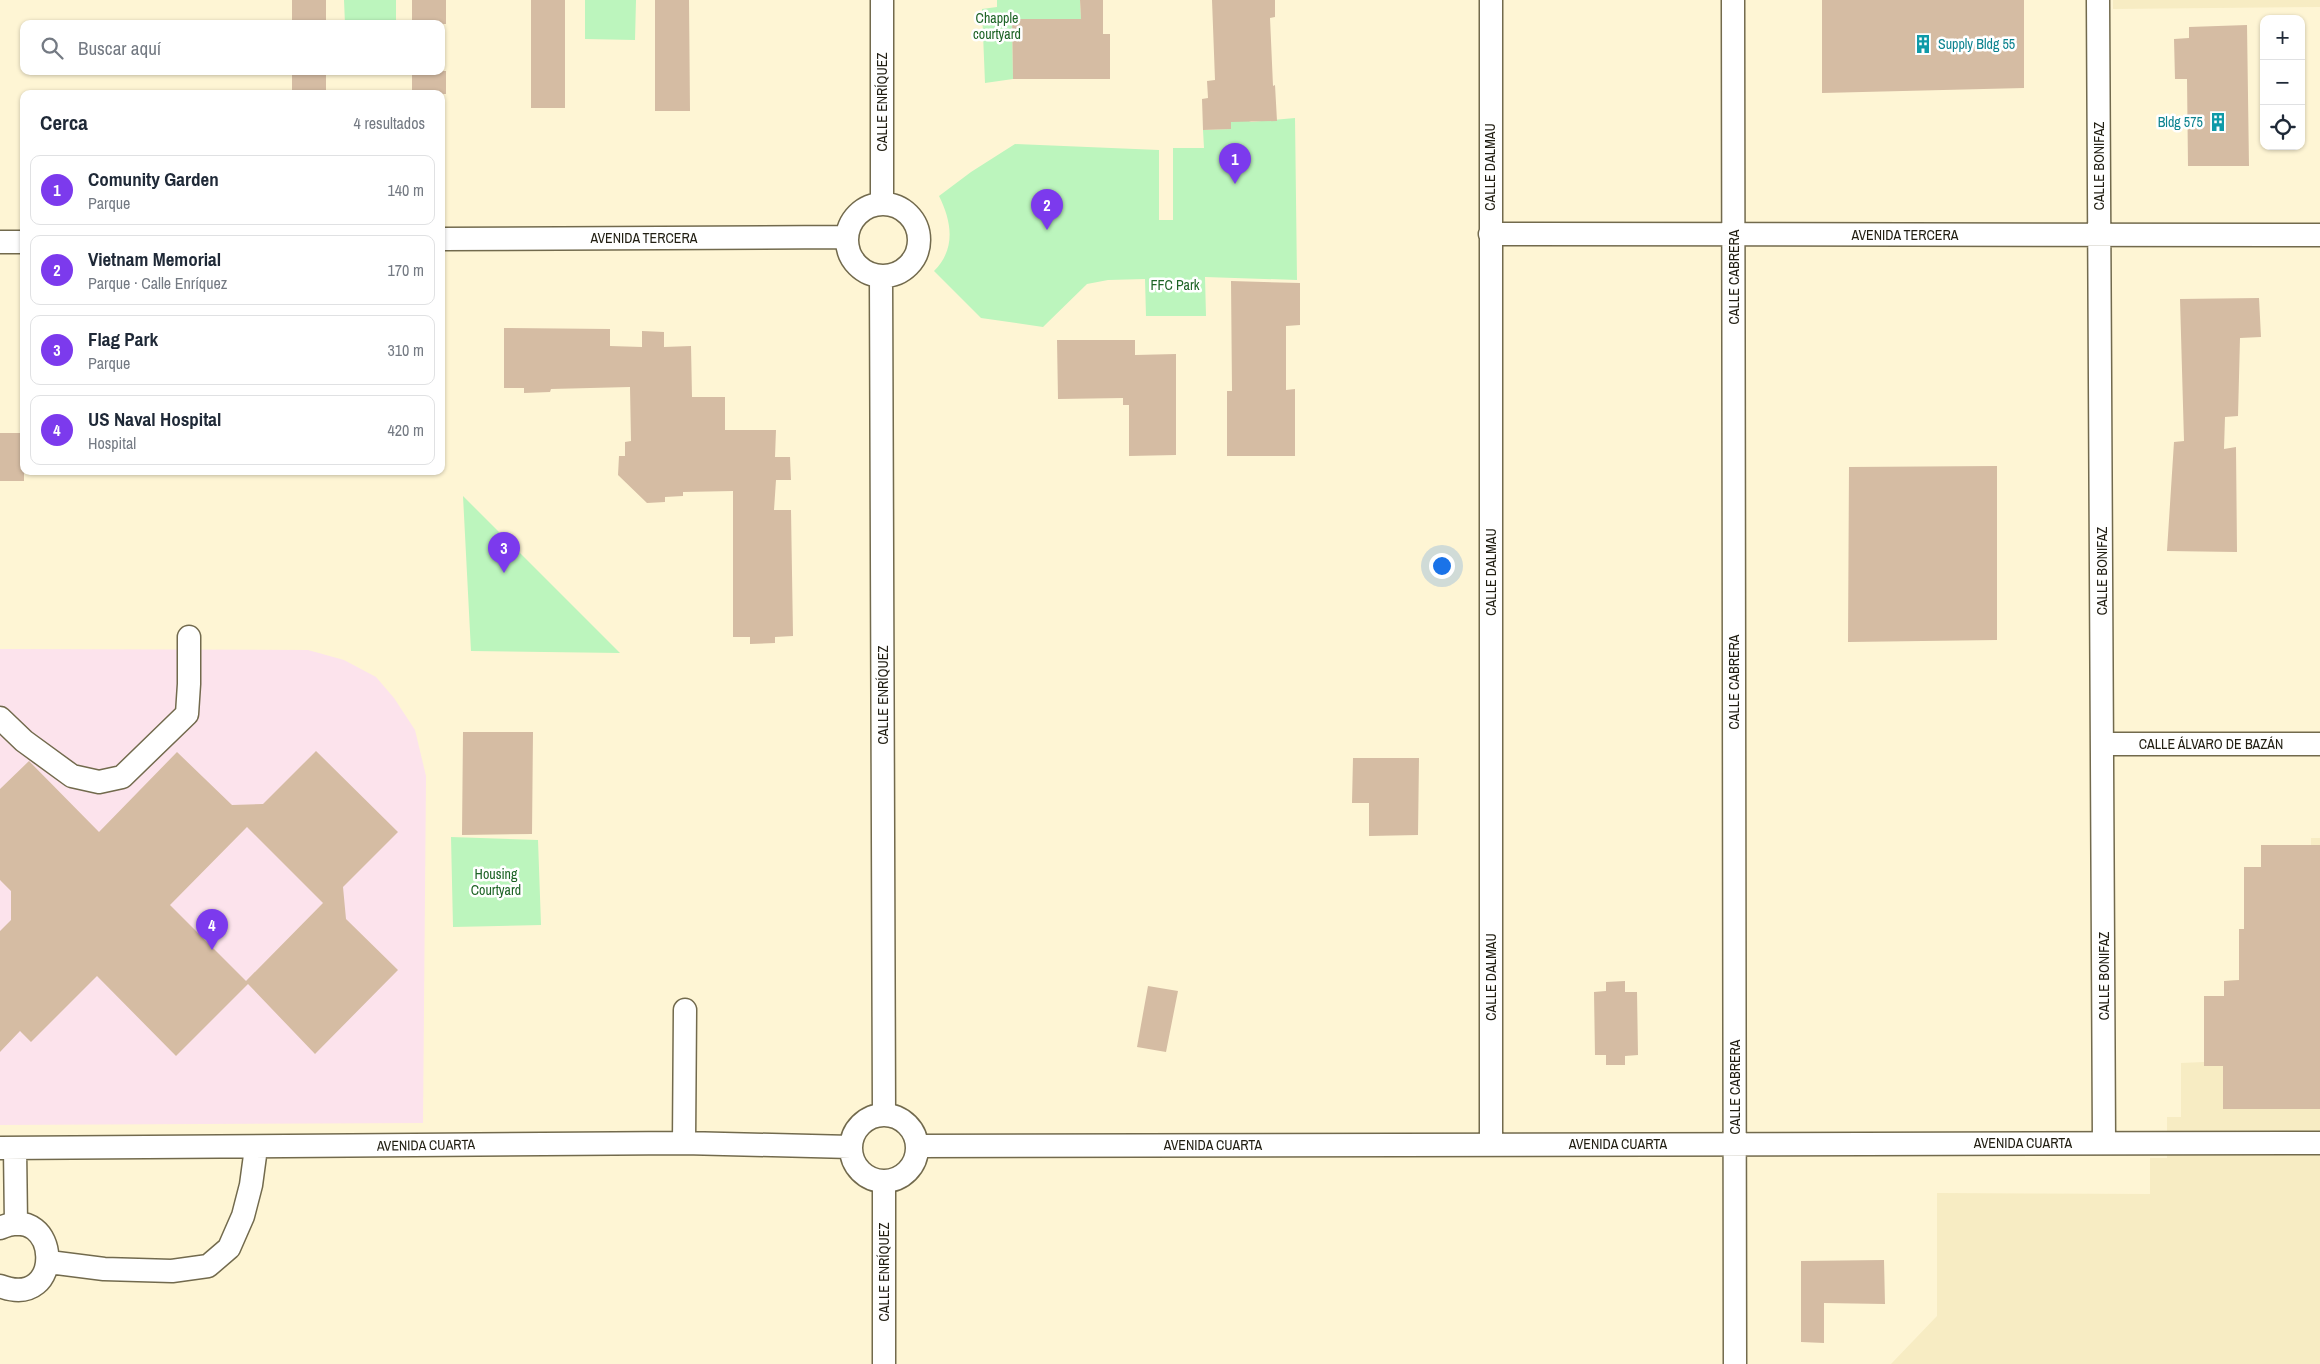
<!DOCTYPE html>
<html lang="es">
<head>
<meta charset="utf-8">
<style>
	:root { --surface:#fff; --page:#f2f2f3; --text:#1f2937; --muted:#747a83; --line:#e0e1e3; --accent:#7c3aed }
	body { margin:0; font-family:"Archivo Narrow",sans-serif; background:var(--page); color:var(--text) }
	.controls { position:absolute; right:15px; top:15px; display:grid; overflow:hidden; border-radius:10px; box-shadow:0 1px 4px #0004 }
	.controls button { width:45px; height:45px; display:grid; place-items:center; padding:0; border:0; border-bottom:1px solid var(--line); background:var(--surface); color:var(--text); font:25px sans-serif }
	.you { position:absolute; left:1441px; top:565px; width:18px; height:18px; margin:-12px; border:4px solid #fff; border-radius:50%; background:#1a73e8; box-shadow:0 0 0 8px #1a73e833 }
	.badge { display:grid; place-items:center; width:32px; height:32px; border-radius:50%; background:var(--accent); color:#fff; font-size:16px; font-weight:700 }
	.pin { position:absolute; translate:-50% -41px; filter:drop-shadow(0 1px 2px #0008) }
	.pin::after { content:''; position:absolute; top:26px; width:18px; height:15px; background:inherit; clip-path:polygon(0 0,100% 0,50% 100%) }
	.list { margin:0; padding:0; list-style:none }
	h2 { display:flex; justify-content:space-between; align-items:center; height:65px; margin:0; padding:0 20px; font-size:21px }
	h2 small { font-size:16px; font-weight:400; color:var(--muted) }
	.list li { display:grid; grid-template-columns:32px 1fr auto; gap:15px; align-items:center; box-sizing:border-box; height:70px; margin:0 10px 10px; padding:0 10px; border:1px solid var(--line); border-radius:10px }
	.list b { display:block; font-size:19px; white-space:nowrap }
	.list p { margin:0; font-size:16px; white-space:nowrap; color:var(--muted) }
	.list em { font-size:16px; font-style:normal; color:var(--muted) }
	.icon { flex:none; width:28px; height:28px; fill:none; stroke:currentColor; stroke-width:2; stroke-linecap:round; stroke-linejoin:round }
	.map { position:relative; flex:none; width:2320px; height:1364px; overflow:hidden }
	.search { position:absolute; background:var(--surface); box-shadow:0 1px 4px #0004; left:20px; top:20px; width:425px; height:55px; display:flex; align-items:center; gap:12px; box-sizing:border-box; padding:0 18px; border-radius:10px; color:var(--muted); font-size:19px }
	.panel { position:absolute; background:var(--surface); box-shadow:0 1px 4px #0004; left:20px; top:90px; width:425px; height:385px; border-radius:10px }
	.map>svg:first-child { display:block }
	.built { fill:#f7ecc3 }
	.medical { fill:#fce3ec }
	.green { fill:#bcf5bd }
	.building { fill:#d5bca3; fill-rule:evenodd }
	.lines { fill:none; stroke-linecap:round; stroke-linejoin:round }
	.minor-casing { stroke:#726a4d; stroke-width:25 }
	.minor { stroke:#fff; stroke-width:22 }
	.labels { text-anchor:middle; stroke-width:5; stroke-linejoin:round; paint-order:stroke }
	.park-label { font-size:14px; fill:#1d6325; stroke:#fff }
	.culture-label { font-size:14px; fill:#0d838f; stroke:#fff; text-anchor:start }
	.street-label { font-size:14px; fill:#211e12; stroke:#fff }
</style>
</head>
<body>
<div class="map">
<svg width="2320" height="1364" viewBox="0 0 2320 1364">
	<rect width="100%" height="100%" fill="#fef5d4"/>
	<path class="built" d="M2113 0H2320V7L2113 9Z
		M2311 838H2320V1364H1891L1937 1316V1193L2150 1194V1158H2167V1117H2181V1063L2204 1062V996H2224V981L2239 980V929H2244L2261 867V845H2311Z"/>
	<path class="medical" d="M0 649 308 650 344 660 376 677 394 698 415 730 426 776 423 1123 0 1125Z"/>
	<path class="green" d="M344 0H396V24H345Z
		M585 0H636L635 40 585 39Z
		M997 0H1080L1081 19H1012L1013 79 985 83 982 9 997 7Z
		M1230 112 1251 122 1295 118 1297 280 1205 277 1206 316H1146L1145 279 1108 280 1087 284 1043 327 981 318 934 271C956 249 952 222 939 196L971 172 1015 144 1159 150V220H1173V148H1204L1203 130 1231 129Z
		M463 496 620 653 471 651Z
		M451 837 538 840 541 925 453 927Z"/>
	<path class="building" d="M292 0H326V24H292Z
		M412 0H446V24H412Z
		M531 0H565V108H531Z
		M655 0H689L690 111H655Z
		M1080 0H1103V34H1110V79H1013L1012 19H1081Z
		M1212 0H1275V17L1270 18 1273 86 1275 85 1277 121 1231 122V129L1203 130 1202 99 1208 98 1207 81 1215 80Z
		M1822 0H2024V88L1822 93Z
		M2247 25 2249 166H2188L2187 79H2175L2174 39 2189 38V27Z
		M292 71H326V94H292Z
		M412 71H446V94H412Z
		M1231 281 1300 283V325L1286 326V390L1295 389V456H1227V391H1232Z
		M2259 298 2261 337 2240 338 2238 416 2225 417 2224 449 2236 447 2237 552 2167 551 2174 442 2184 441 2180 299Z
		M504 328 610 329V346L642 347V331L664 332V347L691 346 692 397H725V430H776L775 457H790L791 480H776L774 510H791L793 636 775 637V643L750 644V637H733V491L683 492V496L665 497V502L647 503 618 475 619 456H625V442L631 441 630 387 551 389 550 392 524 393V388H504Z
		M1057 340H1135V355L1176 354V455L1129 456V405H1123V398L1058 399Z
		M0 433H24V481H0Z
		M1997 466V640L1848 642 1849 467Z
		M463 732H533L532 834 462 835Z
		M316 751 398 832 343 887 346 919 398 970 315 1054 248 984 176 1056 97 976 31 1042 20 1031 0 1052V931L11 920V891L0 880V789L29 761 99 832 177 752 232 805 263 804ZM247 827 323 903 246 981 170 905Z
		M1353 758H1419L1418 835 1369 836V803H1352Z
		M2261 845H2320V1109H2223V1066H2204V996H2224V981L2239 980V929H2244V867H2261Z
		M1625 981V992H1637L1638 1055 1625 1056V1065H1606V1055H1595L1594 992 1606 991V982Z
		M1148 986 1178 991 1166 1052 1137 1047Z
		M1884 1260 1885 1304 1824 1303V1343L1801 1342V1261Z"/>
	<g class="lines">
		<g class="minor-casing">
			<path id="minor" d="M882 0V204
				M1491 0V1144
				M1733 0 1735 1364
				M2098 0 2104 1142
				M847 240a36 36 0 1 1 72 0a36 36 0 1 1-72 0Z
				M1490 234 2320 235
				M441 239 847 237
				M0 242H24
				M881 276 884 1114
				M0 718 24 741 72 776 99 782 122 777 187 714 189 684V637
				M2103 744H2320
				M851 1148a33 33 0 1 1 66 0a33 33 0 1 1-66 0Z
				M684 1143 685 1010
				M917 1146 2320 1143
				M0 1148 684 1143 851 1147
				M15 1148 16 1224
				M884 1181V1364
				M0 1228C60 1201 66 1311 0 1286
				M49 1262 104 1269 172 1271 208 1266 229 1248 243 1216 251 1185 256 1148"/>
		</g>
		<use href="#minor" class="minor"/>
	</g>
	<defs>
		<g id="building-bare" transform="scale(1.5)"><path d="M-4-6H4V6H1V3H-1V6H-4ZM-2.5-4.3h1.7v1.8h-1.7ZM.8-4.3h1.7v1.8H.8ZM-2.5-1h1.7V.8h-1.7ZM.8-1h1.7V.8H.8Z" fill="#0f9aa8" stroke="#fff" stroke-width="2.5" paint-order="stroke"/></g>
	</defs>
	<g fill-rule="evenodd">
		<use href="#building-bare" x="1923" y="44"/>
		<use href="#building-bare" x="2218" y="122"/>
	</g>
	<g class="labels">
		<g class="park-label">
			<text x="997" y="23">Chapple<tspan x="997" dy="16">courtyard</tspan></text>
			<text x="1175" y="290">FFC Park</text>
			<text x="496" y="879">Housing<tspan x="496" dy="16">Courtyard</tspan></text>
		</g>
		<g class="culture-label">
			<text x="1938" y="49">Supply Bldg 55</text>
			<text x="2203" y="127" text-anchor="end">Bldg 575</text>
		</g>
		<g class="street-label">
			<text transform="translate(882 102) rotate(-90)" y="5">CALLE ENRÍQUEZ</text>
			<text transform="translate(2099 166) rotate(-90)" y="5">CALLE BONIFAZ</text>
			<text transform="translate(1490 167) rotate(-90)" y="5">CALLE DALMAU</text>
			<text x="1905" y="240">AVENIDA TERCERA</text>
			<text x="644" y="243">AVENIDA TERCERA</text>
			<text transform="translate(1734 277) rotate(-90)" y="5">CALLE CABRERA</text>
			<text transform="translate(2102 571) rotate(-90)" y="5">CALLE BONIFAZ</text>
			<text transform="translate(1491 572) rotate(-90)" y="5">CALLE DALMAU</text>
			<text transform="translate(1734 682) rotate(-90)" y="5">CALLE CABRERA</text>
			<text transform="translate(883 695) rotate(-90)" y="5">CALLE ENRÍQUEZ</text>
			<text x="2211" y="749">CALLE ÁLVARO DE BAZÁN</text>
			<text transform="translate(2104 976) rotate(-90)" y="5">CALLE BONIFAZ</text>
			<text transform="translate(1491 977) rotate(-90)" y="5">CALLE DALMAU</text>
			<text transform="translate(1735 1087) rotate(-90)" y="5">CALLE CABRERA</text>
			<text x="2023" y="1148">AVENIDA CUARTA</text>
			<text x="1618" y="1149">AVENIDA CUARTA</text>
			<text transform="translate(426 1145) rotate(-1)" y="5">AVENIDA CUARTA</text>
			<text x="1213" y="1150">AVENIDA CUARTA</text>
			<text transform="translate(884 1272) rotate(-90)" y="5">CALLE ENRÍQUEZ</text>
		</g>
	</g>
</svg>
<div class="controls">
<button>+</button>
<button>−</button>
<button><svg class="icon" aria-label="locate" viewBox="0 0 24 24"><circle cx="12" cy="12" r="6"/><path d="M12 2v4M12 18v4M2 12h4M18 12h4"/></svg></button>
</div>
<div class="you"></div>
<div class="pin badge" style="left:1235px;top:184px">1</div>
<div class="pin badge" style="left:1047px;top:230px">2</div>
<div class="pin badge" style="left:504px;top:573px">3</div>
<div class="pin badge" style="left:212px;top:950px">4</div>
<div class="search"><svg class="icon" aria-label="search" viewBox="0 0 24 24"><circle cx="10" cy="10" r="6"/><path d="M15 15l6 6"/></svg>Buscar aquí</div>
<section class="panel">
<h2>Cerca<small>4 resultados</small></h2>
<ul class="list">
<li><span class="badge">1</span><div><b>Comunity Garden</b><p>Parque</p></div><em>140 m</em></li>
<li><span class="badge">2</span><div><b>Vietnam Memorial</b><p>Parque · Calle Enríquez</p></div><em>170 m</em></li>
<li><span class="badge">3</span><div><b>Flag Park</b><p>Parque</p></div><em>310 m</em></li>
<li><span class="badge">4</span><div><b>US Naval Hospital</b><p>Hospital</p></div><em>420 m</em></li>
</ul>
</section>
</div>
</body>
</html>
